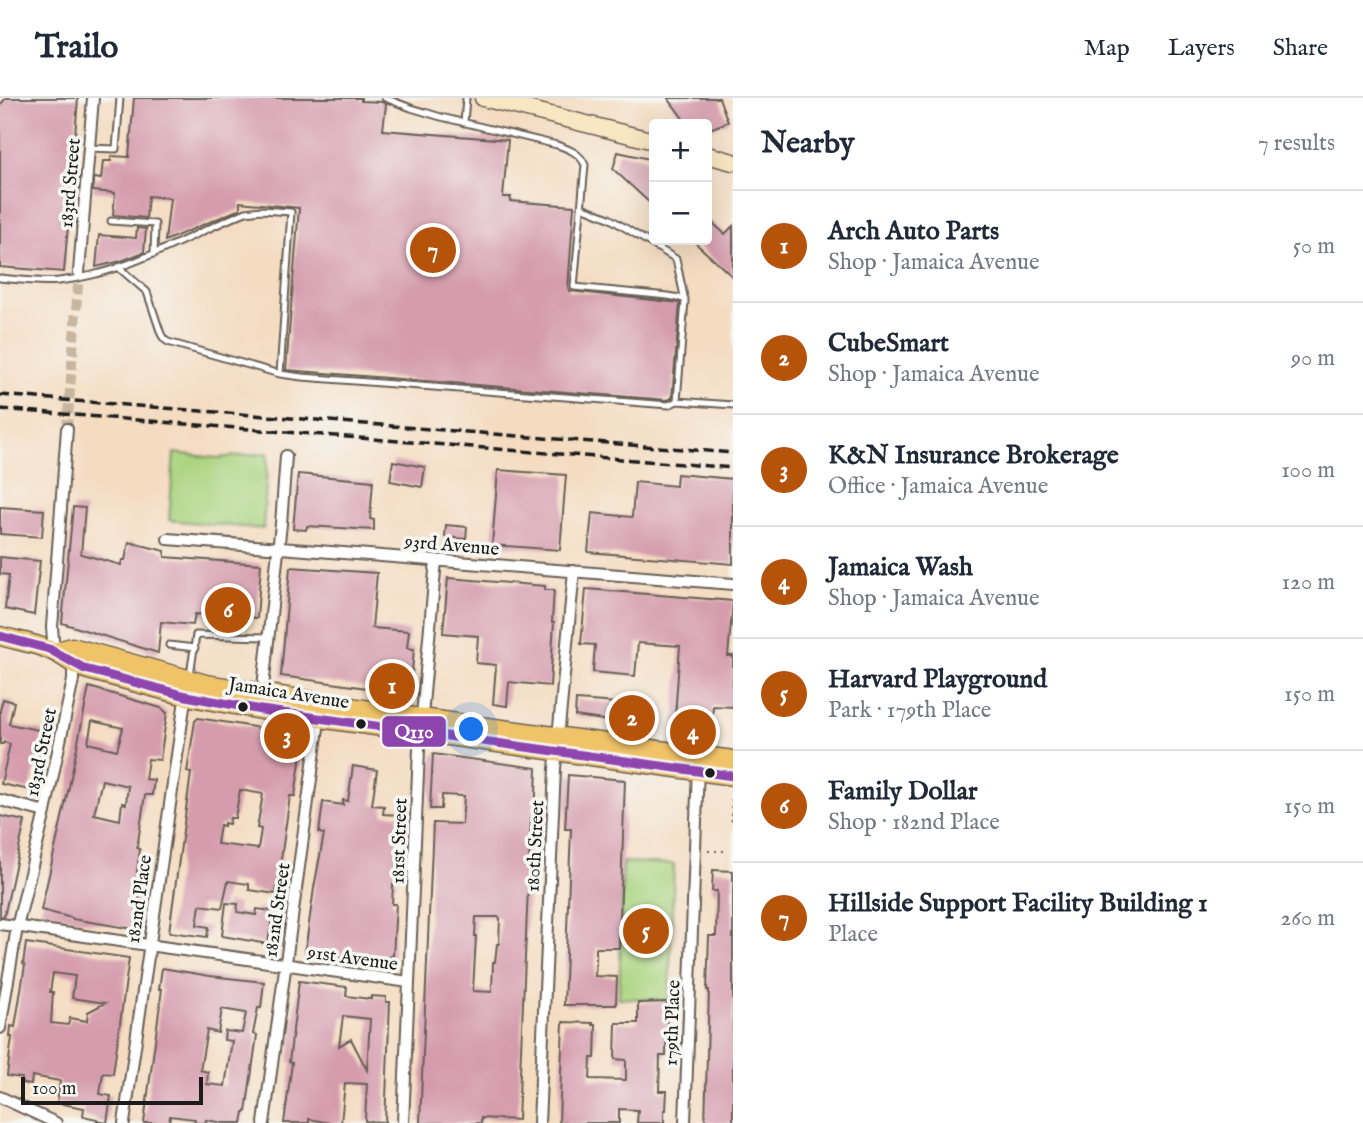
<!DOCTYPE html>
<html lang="en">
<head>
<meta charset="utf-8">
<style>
	:root { --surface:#fff; --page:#f6f6f7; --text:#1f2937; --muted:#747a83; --line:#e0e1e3; --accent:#b45309 }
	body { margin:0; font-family:"IM FELL English",serif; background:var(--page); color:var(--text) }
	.controls { position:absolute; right:21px; top:21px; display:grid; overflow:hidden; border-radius:7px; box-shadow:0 7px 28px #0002 }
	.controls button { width:63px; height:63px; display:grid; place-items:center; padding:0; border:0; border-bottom:2px solid var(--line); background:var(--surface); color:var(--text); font:35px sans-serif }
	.scale { position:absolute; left:21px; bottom:18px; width:182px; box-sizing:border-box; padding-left:7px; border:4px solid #1c1c1c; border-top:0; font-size:19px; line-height:24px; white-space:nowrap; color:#1c1c1c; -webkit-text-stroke:5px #f6f6f2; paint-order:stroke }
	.you { position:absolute; left:472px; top:632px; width:24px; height:24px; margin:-18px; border:5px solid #fff; border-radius:50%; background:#1a73e8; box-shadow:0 0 0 10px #1a73e833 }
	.badge { display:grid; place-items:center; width:46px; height:46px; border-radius:50%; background:var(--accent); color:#fff; font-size:23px; font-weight:700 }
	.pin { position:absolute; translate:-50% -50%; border:4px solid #fff; box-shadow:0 2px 7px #0006 }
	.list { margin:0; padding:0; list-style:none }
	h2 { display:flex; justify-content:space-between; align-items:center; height:91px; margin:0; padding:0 28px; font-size:30px }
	h2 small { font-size:23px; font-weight:400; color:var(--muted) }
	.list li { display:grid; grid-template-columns:46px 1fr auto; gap:21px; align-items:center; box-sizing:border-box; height:112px; padding:0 28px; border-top:2px solid var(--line) }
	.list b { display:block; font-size:26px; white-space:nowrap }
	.list p { margin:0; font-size:23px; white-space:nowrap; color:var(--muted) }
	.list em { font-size:23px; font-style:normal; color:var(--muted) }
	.map { position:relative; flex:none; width:733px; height:1025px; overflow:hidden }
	header { display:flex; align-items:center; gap:42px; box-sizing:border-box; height:98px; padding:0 35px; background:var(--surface); border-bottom:2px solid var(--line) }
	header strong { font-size:33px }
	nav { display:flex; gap:38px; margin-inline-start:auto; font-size:24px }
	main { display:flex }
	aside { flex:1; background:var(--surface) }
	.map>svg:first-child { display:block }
	.green { fill:#aad47f; stroke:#63784e; stroke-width:2 }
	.building { fill:#d59cae; fill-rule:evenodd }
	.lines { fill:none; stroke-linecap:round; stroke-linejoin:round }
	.minor-tunnel { stroke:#c9b6a0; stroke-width:10; stroke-dasharray:10 5; stroke-linecap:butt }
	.service-casing { stroke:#685f56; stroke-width:9 }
	.minor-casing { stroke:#685f56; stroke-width:14 }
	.secondary-casing { stroke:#685f56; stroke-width:19 }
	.primary-casing { stroke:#685f56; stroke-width:21 }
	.path { stroke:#685f56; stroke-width:2; stroke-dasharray:2 5; stroke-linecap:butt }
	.service { stroke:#fff; stroke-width:5 }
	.minor { stroke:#fff; stroke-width:10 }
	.secondary { stroke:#f9e7c3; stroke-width:16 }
	.primary { stroke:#f0c369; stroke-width:18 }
	.rail { stroke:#1c1c1c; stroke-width:3.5; stroke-dasharray:10 5; stroke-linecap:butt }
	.bus-1-casing { stroke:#f6f6f2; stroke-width:14 }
	.bus-1 { stroke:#8e44ad; stroke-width:9 }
	.bus-dot { fill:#1c1c1c; stroke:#f6f6f2; stroke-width:2.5 }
	.labels { text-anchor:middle; stroke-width:7; stroke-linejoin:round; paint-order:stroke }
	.street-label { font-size:19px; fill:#1c1c1c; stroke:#f6f6f2 }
	.line-badge { stroke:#f6f6f2; stroke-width:2.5 }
	.badge-label { font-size:19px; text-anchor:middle; font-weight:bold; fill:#fff }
</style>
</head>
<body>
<header>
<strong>Trailo</strong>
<nav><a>Map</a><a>Layers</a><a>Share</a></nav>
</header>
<main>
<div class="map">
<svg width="733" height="1025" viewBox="0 0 733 1025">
	<rect width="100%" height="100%" fill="#f6f6f2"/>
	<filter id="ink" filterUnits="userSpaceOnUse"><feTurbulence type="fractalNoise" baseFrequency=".0143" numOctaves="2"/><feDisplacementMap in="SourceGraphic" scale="14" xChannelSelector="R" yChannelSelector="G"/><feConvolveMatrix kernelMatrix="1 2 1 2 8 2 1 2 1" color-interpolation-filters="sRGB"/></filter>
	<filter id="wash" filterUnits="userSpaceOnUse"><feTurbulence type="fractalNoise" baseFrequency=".00686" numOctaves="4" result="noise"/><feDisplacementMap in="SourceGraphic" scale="28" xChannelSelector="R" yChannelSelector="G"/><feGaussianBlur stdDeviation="1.57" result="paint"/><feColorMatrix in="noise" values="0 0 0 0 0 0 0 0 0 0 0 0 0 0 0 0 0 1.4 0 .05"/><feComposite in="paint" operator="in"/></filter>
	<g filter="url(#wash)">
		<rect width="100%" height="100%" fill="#f4dcc1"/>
		<path class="green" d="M174 355 217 360 268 355 263 431 169 422Z
			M623 764 674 766 669 902 619 900Z"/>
		<g id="blocks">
			<path class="building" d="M6 0H78L72 77 79 78 78 92H71L64 174 0 169V7Z
				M134 0H361V3L382 4 386 6 383 32 508 42 503 99H511L510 103 574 108 568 190 570 193 680 205 672 300 668 302 286 272 299 110 240 104V111L165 143 170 100 148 98 146 120 113 117 115 95 93 93 94 80 101 81 103 63H111V58L129 59Z
				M668 0H719L728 24 707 32V26H687Z
				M618 54 654 62V81L652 80 651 106 613 71Z
				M707 120 725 136 733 128V179L692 142H707Z
				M137 130 146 131 144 154 121 163 96 169 99 137 136 140Z
				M393 363 425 369 422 389 390 383Z
				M498 372 566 377 560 452 492 447Z
				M298 376 373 383 370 421 374 422V432L307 428 306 432 293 431Z
				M677 376 733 381V466L588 454 592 415 632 419 635 384 676 388Z
				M0 409 44 412 42 439 0 436Z
				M73 409 85 410 81 456 121 467 122 462H125L129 444 165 453V459L261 466 257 520 195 516 193 527 161 524 158 555 62 525Z
				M446 427 467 429 466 441 445 439Z
				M0 459 40 463 34 517 5 511 9 477 0 476Z
				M290 469 377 475 372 530 409 533 407 550 414 551 410 596 281 578Z
				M448 480 545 488V492H554L552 524H554L550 588 509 584 507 608 493 606 496 567 476 565 478 538 443 535Z
				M586 491 733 503 728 558H733V609L713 608 711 638 674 633 680 548 638 545 635 578 593 574 595 547 581 546Z
				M89 589 161 610 167 615 160 662 148 661 145 681 154 682 152 697H145L137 750 140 751 137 774H140L137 795 140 796 134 831 72 821V820L41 812 69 689ZM92 623 123 630 117 652 88 645ZM102 682 128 688 126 706 122 705 120 722 94 716Z
				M3 601 14 604 9 626 43 633 37 668H36L30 692 1 686 10 646 4 644 3 646H0V612Z
				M576 602 645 607 644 628 575 618Z
				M198 620 304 637 295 698H290L276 796 249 792V786L228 783 222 810 200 807 197 827 209 829 207 839 169 834 191 675 187 674 195 623ZM240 692 263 696 257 730 261 731 258 751 217 746 220 727 224 728V725L229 726 230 720H235Z
				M433 656 537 670 535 720H531L518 1022 481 1020V1025H420L433 725 462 726 464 698 442 697 441 711H430ZM476 819H499L500 821 499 846H497L495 864H493L492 894 473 893 476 838H475Z
				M353 668 377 672 372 707 384 708 383 716 399 717 396 787H393L392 806H396L393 858H390V863H364L335 860V858L305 854 314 790 324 736 319 735 323 704 343 707V702L348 703Z
				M568 677 625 682 619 850H596V864L595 878 617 879 616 907H564L571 731H565Z
				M0 718 25 723 4 819 0 818Z
				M713 772 733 773V1025H705L709 892H707L709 838H716L717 793H712Z
				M226 805 238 806 237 814 256 817 257 811 273 813 268 846 222 838Z
				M26 845 129 860 113 976 103 975 100 996 111 998 107 1025 97 1023V1021L83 1018 84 1010 57 1005 60 983 32 978 31 987 21 985 22 980 7 978 12 939H10L11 928 15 929 25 867 23 866ZM53 875 75 878 72 900 105 905 88 914 87 923 70 920 68 927 51 925 53 894H50Z
				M162 870 210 878 264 884 261 910H258L253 936 257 937 246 1014H244L242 1025H223L206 1022 205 1025H194L195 1021 170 1018 169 1025H144L162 891H159ZM222 911 246 915 242 935 225 933 224 942 232 943 225 988 207 986 208 974 200 972 207 932 218 935Z
				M299 883 347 889 346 898 371 901V898L386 899V904H390L385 1024 365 1023 367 986 345 985 341 1025H330L309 1021V1025H284L292 965 289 964ZM343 918 370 921 367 972 351 941 339 948Z
				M667 904 666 958H660L659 993H667L666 1012H664V1025H637L638 1012 619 1011V1025H559L563 924 593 925V927H596L595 960H591L590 981 626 982V962L615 961 616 925H638V905Z"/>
		</g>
	</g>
	<g filter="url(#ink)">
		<use href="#blocks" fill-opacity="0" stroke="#685f56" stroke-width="2"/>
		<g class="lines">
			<path class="minor-tunnel" d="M67 331 79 174"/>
			<g class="service-casing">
				<path id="service" d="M385 0 411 10 441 19 557 47C569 51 580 55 585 67L574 189 668 198 685 201
					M464 25 466 0
					M89 50 116 51 120 0
					M582 109 609 120 676 161 685 203 677 303
					M111 123 155 126 154 156
					M118 169 147 194 161 236 164 241 168 244 280 276 302 279 669 307 677 303 733 307
					M0 180C20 182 40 185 59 183 126 176 185 139 246 114L261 112 291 114 280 276
					M169 547 195 550
					M190 577 196 537 268 539"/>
			</g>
			<g class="minor-casing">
				<path id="minor" d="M79 174 93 0
					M168 441 733 486
					M54 554 52 529 67 331
					M262 598 281 426 286 358
					M0 702 45 714
					M0 826 409 884
					M0 930 17 829 45 714 73 582V562
					M0 999 56 1025
					M124 1025 186 595
					M264 1025 320 615
					M403 1025 419 651 436 462
					M539 1025 555 671 574 473
					M685 1025 698 668"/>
			</g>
			<g class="secondary-casing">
				<path id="secondary" d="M483 0 654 43
					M707 57 733 64"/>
			</g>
			<g class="primary-casing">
				<path id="primary" d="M0 538C18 543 39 546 55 554 66 560 73 567 85 571L186 598 261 612 733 678
					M54 554 72 549 206 586 421 620 733 662"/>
			</g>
			<path class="path" d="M732 694 731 722H733
				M708 753H725"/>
			<use href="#service" class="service"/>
			<use href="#minor" class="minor"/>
			<use href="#secondary" class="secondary"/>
			<use href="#primary" class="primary"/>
			<path class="rail" d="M0 297 733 355
				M0 311 733 370"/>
			<g class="bus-1-casing">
				<path id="bus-1" d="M0 538 49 551 85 571 186 598 261 612 733 678"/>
			</g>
			<use href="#bus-1" class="bus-1"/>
		</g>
	</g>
	<g class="bus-dot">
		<circle cx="243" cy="609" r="6"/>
		<circle cx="361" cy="626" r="6"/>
		<circle cx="710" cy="675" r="6"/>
	</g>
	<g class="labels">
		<g class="street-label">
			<text transform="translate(69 85) rotate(-85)" y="7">183rd Street</text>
			<text transform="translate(452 446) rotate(5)" y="7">93rd Avenue</text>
			<text transform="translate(289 594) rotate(9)" y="7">Jamaica Avenue</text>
			<text transform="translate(40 654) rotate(-78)" y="7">183rd Street</text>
			<text transform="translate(398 743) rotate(-88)" y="7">181st Street</text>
			<text transform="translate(534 748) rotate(-87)" y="7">180th Street</text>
			<text transform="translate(138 801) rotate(-82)" y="7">182nd Place</text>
			<text transform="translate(276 812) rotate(-82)" y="7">182nd Street</text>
			<text transform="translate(353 859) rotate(8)" y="7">91st Avenue</text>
			<text transform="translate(671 925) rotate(-88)" y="7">179th Place</text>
		</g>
	</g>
	<rect class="line-badge" x="381" y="617" width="66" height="33" rx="7" fill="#8e44ad"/>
	<g class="badge-label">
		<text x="414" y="640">Q110</text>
	</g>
</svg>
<div class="controls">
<button>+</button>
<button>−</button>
</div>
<div class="scale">100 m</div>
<div class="you"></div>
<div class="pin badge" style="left:392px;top:588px">1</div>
<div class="pin badge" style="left:632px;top:620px">2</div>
<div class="pin badge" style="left:287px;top:638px">3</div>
<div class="pin badge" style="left:693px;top:634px">4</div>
<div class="pin badge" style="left:646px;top:833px">5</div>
<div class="pin badge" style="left:228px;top:512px">6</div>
<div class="pin badge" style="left:433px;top:152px">7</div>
</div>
<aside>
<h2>Nearby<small>7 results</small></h2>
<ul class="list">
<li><span class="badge">1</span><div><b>Arch Auto Parts</b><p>Shop · Jamaica Avenue</p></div><em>50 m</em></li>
<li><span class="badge">2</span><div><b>CubeSmart</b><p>Shop · Jamaica Avenue</p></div><em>90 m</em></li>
<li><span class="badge">3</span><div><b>K&amp;N Insurance Brokerage</b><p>Office · Jamaica Avenue</p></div><em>100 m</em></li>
<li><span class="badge">4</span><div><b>Jamaica Wash</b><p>Shop · Jamaica Avenue</p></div><em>120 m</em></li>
<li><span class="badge">5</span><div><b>Harvard Playground</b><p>Park · 179th Place</p></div><em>150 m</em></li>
<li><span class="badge">6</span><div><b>Family Dollar</b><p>Shop · 182nd Place</p></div><em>150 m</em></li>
<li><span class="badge">7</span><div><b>Hillside Support Facility Building 1</b><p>Place</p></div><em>260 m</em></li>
</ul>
</aside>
</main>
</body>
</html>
